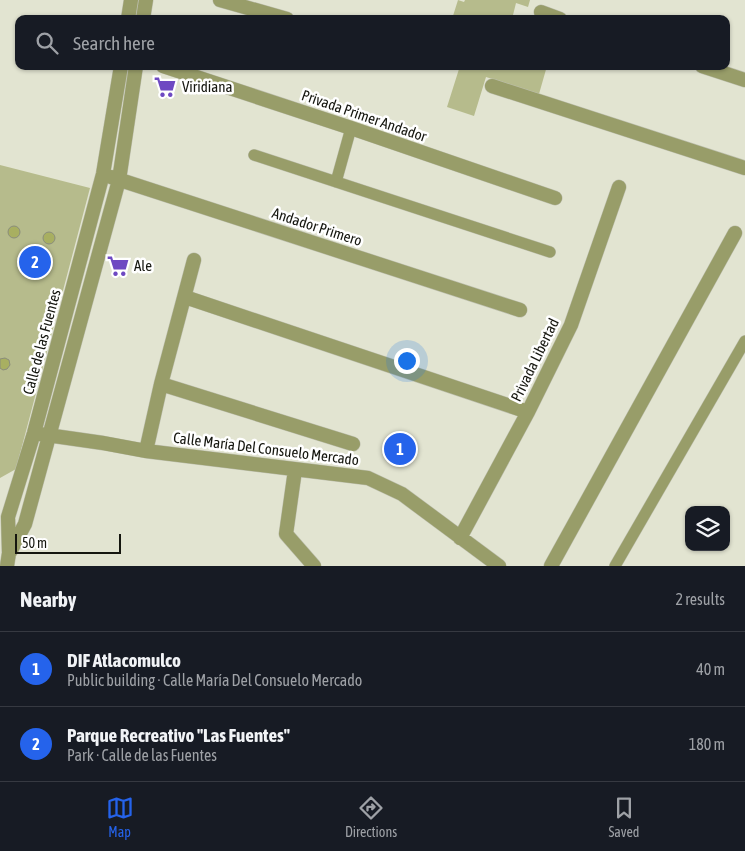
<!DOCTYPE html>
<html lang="en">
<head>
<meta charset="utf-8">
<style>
	:root { --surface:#171b24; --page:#242831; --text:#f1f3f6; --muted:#9ea1a6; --line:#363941; --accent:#2563eb }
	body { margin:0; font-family:"Asap Condensed",sans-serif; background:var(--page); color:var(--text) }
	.controls { position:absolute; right:15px; bottom:15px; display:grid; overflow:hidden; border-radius:10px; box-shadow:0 1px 4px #0004 }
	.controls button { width:45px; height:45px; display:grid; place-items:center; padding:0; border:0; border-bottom:1px solid var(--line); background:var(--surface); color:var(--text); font:25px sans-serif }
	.scale { position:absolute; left:15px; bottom:12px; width:106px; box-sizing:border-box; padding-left:5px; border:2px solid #15160f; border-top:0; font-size:14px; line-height:18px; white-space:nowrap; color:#15160f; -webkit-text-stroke:4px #fff; paint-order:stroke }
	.you { position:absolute; left:406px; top:360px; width:18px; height:18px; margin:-12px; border:4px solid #fff; border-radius:50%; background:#1a73e8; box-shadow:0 0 0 8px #1a73e833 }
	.badge { display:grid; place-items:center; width:32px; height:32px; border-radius:50%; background:var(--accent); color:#fff; font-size:16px; font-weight:700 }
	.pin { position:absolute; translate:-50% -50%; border:2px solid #fff; box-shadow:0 1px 5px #0006 }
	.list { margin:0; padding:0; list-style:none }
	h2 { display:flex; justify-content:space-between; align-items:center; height:65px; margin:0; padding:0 20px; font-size:21px }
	h2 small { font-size:16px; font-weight:400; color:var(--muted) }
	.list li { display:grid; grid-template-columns:32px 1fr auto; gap:15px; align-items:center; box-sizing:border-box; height:75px; padding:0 20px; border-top:1px solid var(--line) }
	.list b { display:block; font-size:19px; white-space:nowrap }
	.list p { margin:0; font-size:16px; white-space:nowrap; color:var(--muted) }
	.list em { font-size:16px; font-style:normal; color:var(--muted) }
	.icon { flex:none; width:28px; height:28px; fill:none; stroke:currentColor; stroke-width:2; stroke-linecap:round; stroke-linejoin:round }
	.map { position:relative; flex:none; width:745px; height:566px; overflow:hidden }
	.search { position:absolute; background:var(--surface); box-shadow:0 1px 4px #0004; left:15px; right:15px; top:15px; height:55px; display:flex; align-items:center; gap:12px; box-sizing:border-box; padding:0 18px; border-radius:10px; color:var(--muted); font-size:19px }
	.sheet { height:215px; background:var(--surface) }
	nav { display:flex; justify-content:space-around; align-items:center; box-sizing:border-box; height:70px; border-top:1px solid var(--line); background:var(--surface); font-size:14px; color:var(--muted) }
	nav a { display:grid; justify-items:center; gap:2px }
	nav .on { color:var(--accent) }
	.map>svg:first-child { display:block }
	.green { fill:#b6bb8c }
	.building { fill:#a8af61; stroke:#8a8d7b }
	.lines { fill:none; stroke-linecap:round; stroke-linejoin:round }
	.pedestrian-casing { stroke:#bdbfae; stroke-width:12 }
	.minor-casing { stroke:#bdbfae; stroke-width:15 }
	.pedestrian { stroke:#989d69; stroke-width:11 }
	.minor { stroke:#989d69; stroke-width:14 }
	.labels { text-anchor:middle; stroke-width:5; stroke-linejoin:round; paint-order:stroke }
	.poi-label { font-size:15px; fill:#15160f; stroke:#fff; text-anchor:start }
	.street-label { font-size:15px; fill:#15160f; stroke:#fff }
</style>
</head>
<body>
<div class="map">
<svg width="745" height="566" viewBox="0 0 745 566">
	<rect width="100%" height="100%" fill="#e2e4d1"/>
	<path class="green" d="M458 0 464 2 465 0H530L528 7 516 3 512 19H452Z
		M452 66H547L539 94 486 77 474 116 447 107 459 69Z
		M0 165 90 188 16 469 0 478Z"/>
	<path class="building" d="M8 232a6 6 0 1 1 12 0a6 6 0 1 1-12 0Z
		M43 238a6 6 0 1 1 12 0a6 6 0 1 1-12 0Z
		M5 358 9 360 10 365 7 369 3 370 0 368V359Z"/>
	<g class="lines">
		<g class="pedestrian-casing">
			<path id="pedestrian" d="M254 155 550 252
				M336 182 351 128
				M615 566 745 341"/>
		</g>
		<g class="minor-casing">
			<path id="minor" d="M220 0 287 19
				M541 12 560 19
				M128 19 131 0
				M143 19 146 0
				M163 66 351 128 555 198
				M702 66 745 80
				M492 86 745 168
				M111 177 520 310
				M185 297 528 412
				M161 384 353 444
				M40 434 103 443 146 451 368 478 402 494 499 566
				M146 451 161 384 194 260
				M295 470 286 534 314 566
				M460 538 528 412 571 325 619 187
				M10 552 25 524 119 180 136 66
				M7 566 9 553 8 517 34 433 103 174 121 66
				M551 566 735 233"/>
		</g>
		<use href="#pedestrian" class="pedestrian"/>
		<use href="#minor" class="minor"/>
	</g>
	<defs>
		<g id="supermarket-bare" transform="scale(1.725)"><path d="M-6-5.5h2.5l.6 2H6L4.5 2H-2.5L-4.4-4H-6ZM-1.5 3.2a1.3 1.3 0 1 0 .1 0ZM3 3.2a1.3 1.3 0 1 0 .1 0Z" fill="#6e49c2" stroke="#fff" stroke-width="2.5" paint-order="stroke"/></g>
	</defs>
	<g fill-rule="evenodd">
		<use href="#supermarket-bare" x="165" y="87"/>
		<use href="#supermarket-bare" x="118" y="266"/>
	</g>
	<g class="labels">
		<g class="poi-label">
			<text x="182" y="92">Viridiana</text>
			<text x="134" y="271">Ale</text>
		</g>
		<g class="street-label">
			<text transform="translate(364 116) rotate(19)" y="5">Privada Primer Andador</text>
			<text transform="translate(317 227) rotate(18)" y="5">Andador Primero</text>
			<text transform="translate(42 342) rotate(-75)" y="5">Calle de las Fuentes</text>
			<text transform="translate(535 360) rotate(-64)" y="5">Privada Libertad</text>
			<text transform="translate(266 449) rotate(7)" y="5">Calle María Del Consuelo Mercado</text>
		</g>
	</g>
</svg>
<div class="controls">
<button><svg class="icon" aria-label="layers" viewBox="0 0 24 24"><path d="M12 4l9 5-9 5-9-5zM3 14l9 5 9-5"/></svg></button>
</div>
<div class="scale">50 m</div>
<div class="you"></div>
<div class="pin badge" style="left:400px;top:449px">1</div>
<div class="pin badge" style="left:35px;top:262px">2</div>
<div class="search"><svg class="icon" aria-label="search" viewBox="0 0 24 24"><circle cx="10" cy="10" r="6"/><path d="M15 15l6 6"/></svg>Search here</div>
</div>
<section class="sheet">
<h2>Nearby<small>2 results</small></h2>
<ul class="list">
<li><span class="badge">1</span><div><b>DIF Atlacomulco</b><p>Public building · Calle María Del Consuelo Mercado</p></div><em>40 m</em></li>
<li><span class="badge">2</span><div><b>Parque Recreativo &quot;Las Fuentes&quot;</b><p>Park · Calle de las Fuentes</p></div><em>180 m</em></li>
</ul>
</section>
<nav>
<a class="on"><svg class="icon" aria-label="map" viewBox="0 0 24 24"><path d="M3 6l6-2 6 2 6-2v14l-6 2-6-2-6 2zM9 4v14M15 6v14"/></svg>Map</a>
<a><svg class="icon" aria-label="directions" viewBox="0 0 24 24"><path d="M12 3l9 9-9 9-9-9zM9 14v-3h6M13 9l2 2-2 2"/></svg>Directions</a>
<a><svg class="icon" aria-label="saved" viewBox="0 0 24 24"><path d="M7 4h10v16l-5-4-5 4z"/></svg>Saved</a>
</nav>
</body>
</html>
